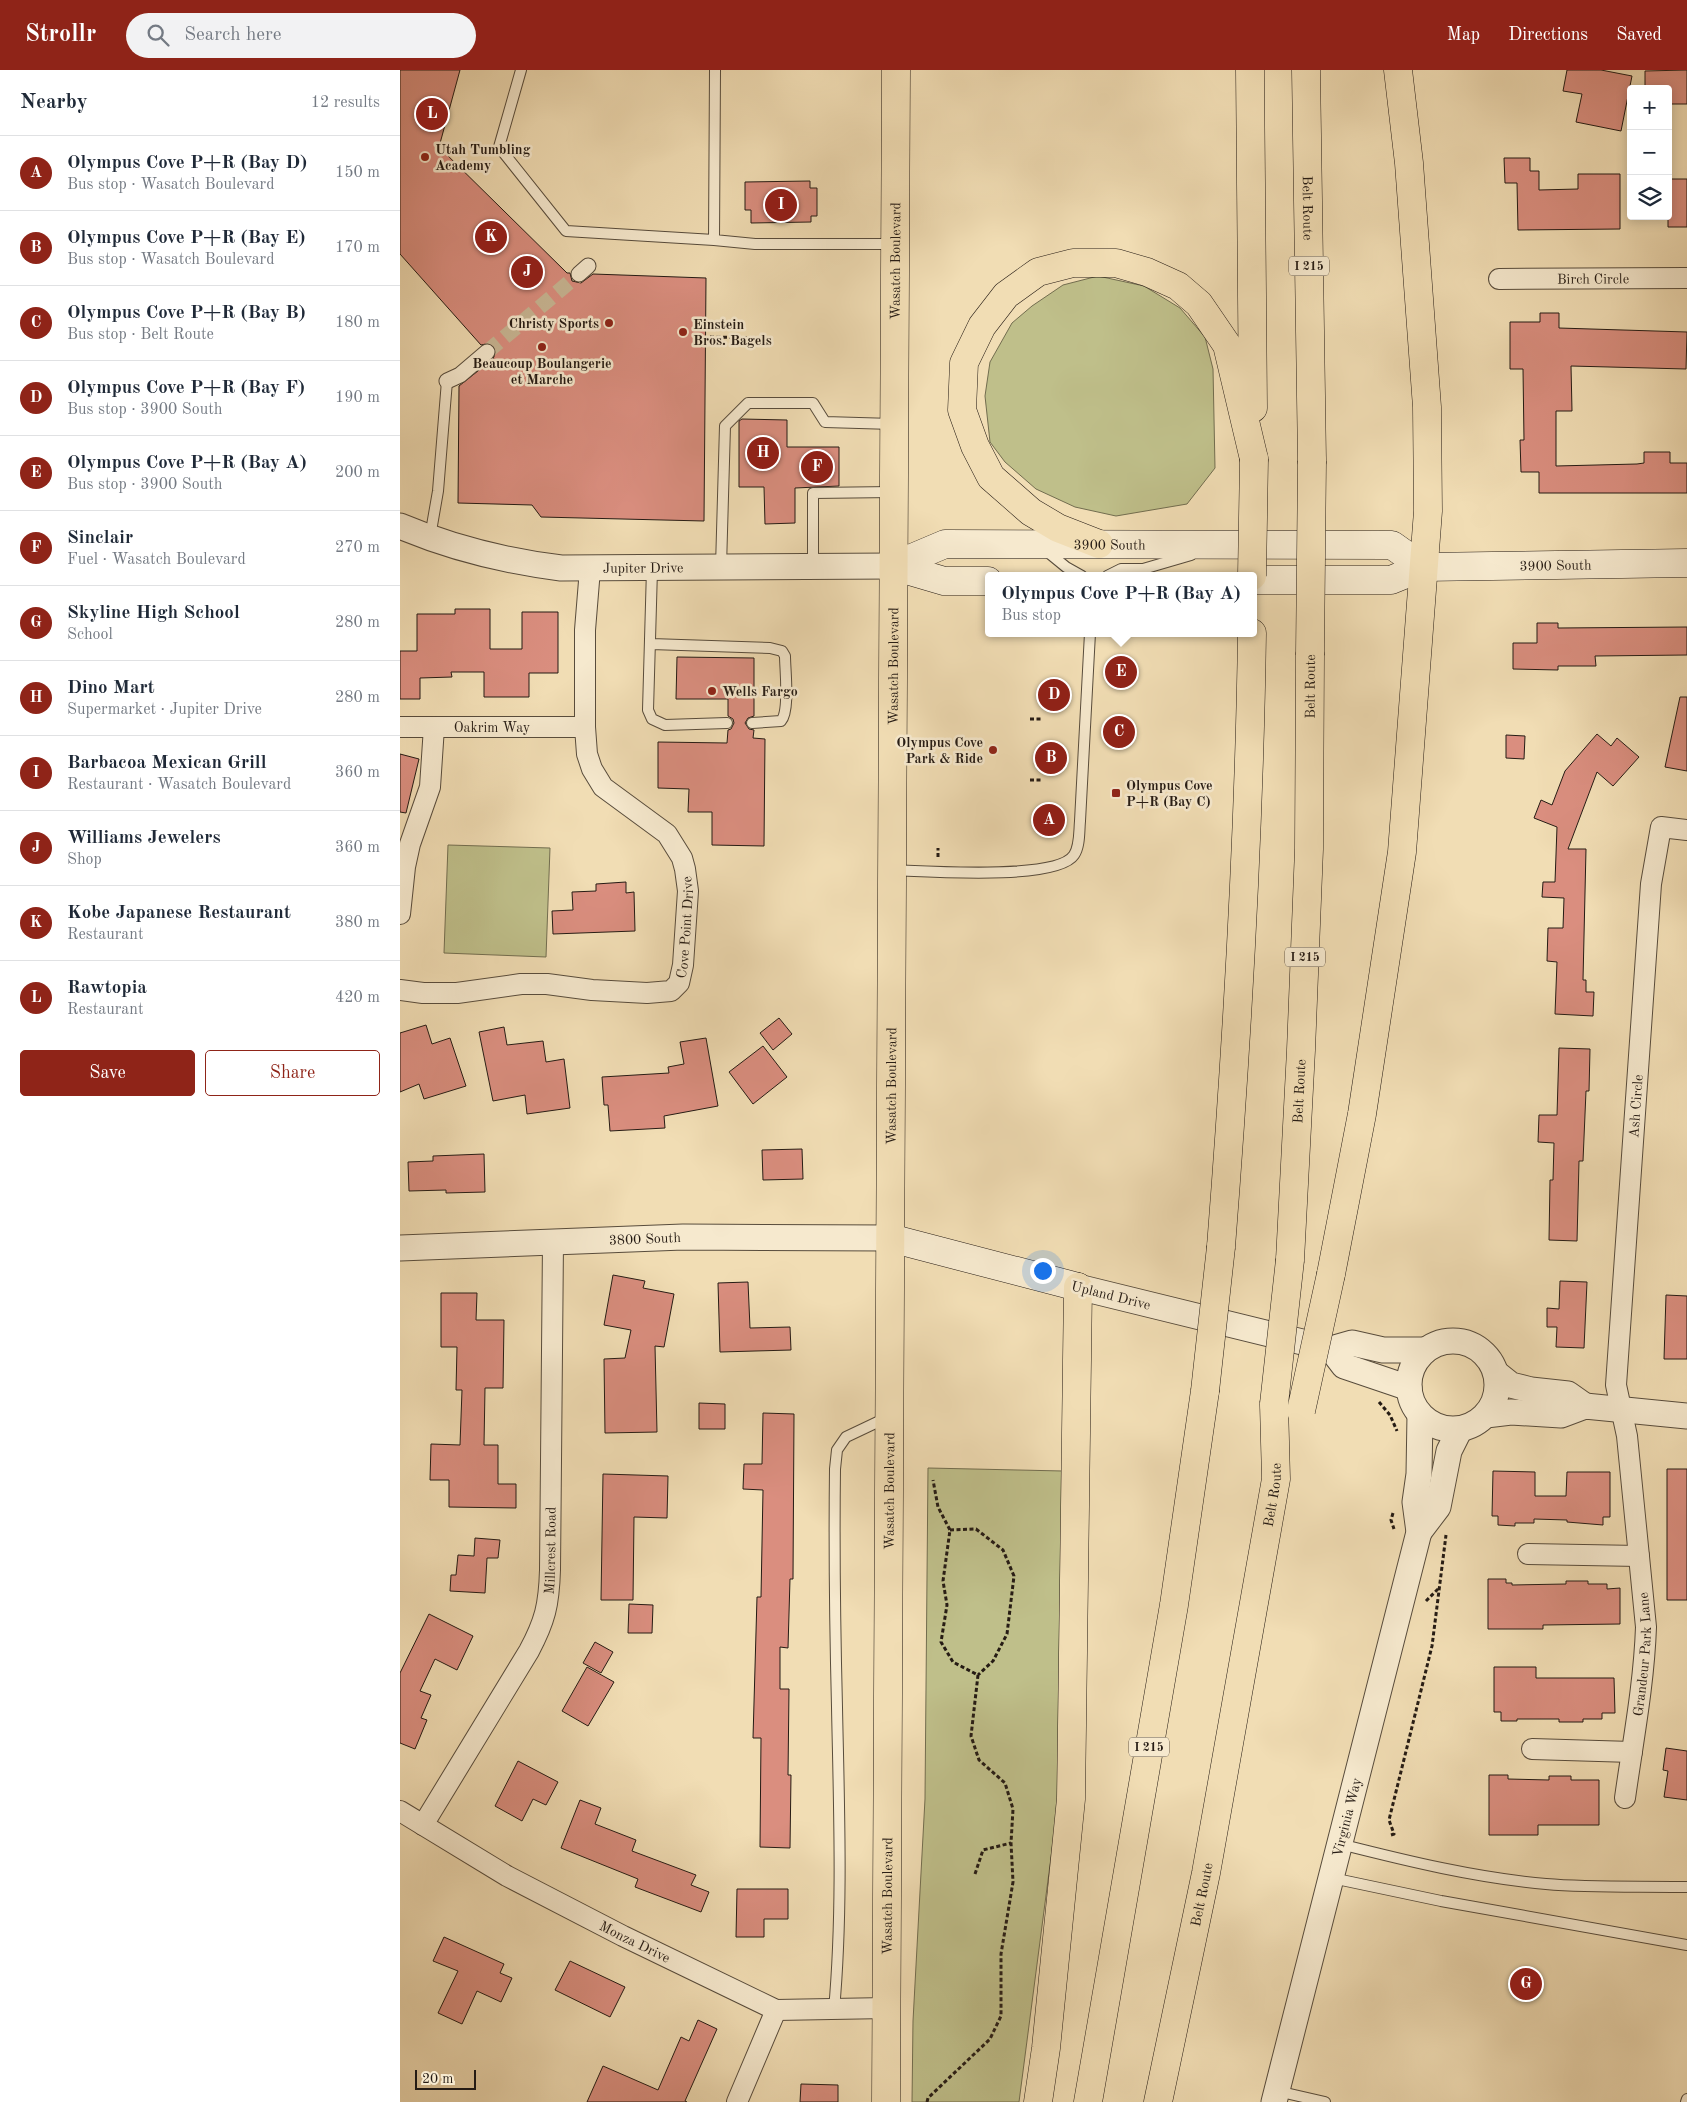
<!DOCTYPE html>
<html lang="en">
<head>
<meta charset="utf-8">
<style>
	:root { --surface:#fff; --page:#f2f2f3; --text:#1f2937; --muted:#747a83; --line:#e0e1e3; --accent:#8f2418 }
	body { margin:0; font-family:"Old Standard TT",serif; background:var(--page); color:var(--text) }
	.controls { position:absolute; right:15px; top:15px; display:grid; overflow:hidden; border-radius:5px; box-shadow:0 2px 12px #0003 }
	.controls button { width:45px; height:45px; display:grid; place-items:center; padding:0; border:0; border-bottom:1px solid var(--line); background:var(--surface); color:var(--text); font:25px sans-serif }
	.scale { position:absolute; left:15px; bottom:12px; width:61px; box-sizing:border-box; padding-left:5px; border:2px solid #251b14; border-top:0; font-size:14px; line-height:18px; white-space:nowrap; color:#251b14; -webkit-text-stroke:4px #f6e9ce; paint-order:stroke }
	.you { position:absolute; left:642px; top:1200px; width:18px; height:18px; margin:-12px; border:4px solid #fff; border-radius:50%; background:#1a73e8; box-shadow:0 0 0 8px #1a73e833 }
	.badge { display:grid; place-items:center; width:32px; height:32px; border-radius:50%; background:var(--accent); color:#fff; font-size:16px; font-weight:700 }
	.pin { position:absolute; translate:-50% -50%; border:2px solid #fff; box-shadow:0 1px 5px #0006 }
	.popup { position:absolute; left:585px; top:502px; width:272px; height:65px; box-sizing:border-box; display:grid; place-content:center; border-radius:5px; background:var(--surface); filter:drop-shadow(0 1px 4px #0005); font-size:16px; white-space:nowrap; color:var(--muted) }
	.popup b { font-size:19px; color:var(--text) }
	.popup::after { content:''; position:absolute; left:50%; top:100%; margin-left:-10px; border:10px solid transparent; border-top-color:var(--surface) }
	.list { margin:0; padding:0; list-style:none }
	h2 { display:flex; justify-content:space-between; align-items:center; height:65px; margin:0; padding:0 20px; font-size:21px }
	h2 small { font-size:16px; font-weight:400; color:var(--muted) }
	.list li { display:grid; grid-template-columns:32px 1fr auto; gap:15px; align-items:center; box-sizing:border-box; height:75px; padding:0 20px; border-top:1px solid var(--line) }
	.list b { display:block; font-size:19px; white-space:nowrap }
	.list p { margin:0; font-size:16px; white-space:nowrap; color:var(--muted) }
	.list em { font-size:16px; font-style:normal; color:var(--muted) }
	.actions { display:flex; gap:10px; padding:15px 20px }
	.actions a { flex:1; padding:11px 0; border:1px solid var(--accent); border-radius:5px; text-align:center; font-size:18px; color:var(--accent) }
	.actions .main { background:var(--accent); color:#fff }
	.icon { flex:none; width:28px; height:28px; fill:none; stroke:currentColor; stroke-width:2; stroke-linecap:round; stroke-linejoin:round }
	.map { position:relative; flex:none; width:1287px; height:2032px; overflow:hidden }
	header { display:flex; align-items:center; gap:30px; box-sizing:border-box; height:70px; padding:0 25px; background:var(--accent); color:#fff }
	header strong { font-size:24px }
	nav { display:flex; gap:28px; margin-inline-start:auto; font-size:18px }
	.search { width:350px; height:45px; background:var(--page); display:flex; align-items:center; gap:12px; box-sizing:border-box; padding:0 18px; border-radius:28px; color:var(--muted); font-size:19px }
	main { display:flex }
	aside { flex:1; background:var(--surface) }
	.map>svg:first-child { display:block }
	.green { fill:#bfbf8a; stroke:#726d4f }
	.building { fill:#da8e7f; stroke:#251b14 }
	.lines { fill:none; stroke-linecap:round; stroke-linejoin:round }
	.pedestrian-tunnel { stroke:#c8b694; stroke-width:15; stroke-dasharray:15 8; stroke-linecap:butt }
	.service-casing { stroke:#584c3c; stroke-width:12 }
	.pedestrian-casing { stroke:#584c3c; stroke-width:17 }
	.minor-casing { stroke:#584c3c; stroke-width:22 }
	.tertiary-casing { stroke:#584c3c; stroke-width:27 }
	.secondary-casing { stroke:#251b14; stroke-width:29 }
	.primary-casing { stroke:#251b14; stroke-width:29 }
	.motorway-casing { stroke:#251b14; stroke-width:29 }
	.path { stroke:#251b14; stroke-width:3; stroke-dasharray:4 2.5; stroke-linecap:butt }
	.service { stroke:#f6e9ce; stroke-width:10 }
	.pedestrian { stroke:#f6e9ce; stroke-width:15 }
	.minor { stroke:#f6e9ce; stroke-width:20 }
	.tertiary { stroke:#f6e9ce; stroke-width:25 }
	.secondary { stroke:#f6e9ce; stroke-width:28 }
	.primary { stroke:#f1ddb4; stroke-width:28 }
	.motorway { stroke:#f1ddb4; stroke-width:28 }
	.motorway-bridge-casing { stroke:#251b14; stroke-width:29; stroke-linecap:butt }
	.motorway-bridge { stroke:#f1ddb4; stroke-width:28 }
	.poi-dot { fill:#8f2418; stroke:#f6e9ce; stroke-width:2 }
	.labels { text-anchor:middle; stroke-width:5; stroke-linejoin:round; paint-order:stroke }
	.shield { fill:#f6e9ce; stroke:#64594c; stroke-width:1 }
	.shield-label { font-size:12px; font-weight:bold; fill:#251b14 }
	.poi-label { font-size:14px; font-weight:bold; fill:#251b14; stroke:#f6e9ce; text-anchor:start }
	.street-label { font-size:14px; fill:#251b14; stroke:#f6e9ce }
</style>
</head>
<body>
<header>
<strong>Strollr</strong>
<div class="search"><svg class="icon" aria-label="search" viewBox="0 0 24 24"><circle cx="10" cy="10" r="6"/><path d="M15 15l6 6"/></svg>Search here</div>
<nav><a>Map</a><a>Directions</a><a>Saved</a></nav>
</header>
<main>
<aside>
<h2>Nearby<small>12 results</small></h2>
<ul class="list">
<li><span class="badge">A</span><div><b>Olympus Cove P+R (Bay D)</b><p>Bus stop · Wasatch Boulevard</p></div><em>150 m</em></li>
<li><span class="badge">B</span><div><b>Olympus Cove P+R (Bay E)</b><p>Bus stop · Wasatch Boulevard</p></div><em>170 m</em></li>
<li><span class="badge">C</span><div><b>Olympus Cove P+R (Bay B)</b><p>Bus stop · Belt Route</p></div><em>180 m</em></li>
<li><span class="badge">D</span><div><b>Olympus Cove P+R (Bay F)</b><p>Bus stop · 3900 South</p></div><em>190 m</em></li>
<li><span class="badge">E</span><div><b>Olympus Cove P+R (Bay A)</b><p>Bus stop · 3900 South</p></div><em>200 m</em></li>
<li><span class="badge">F</span><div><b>Sinclair</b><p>Fuel · Wasatch Boulevard</p></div><em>270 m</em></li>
<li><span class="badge">G</span><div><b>Skyline High School</b><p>School</p></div><em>280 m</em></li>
<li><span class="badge">H</span><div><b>Dino Mart</b><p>Supermarket · Jupiter Drive</p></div><em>280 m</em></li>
<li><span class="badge">I</span><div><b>Barbacoa Mexican Grill</b><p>Restaurant · Wasatch Boulevard</p></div><em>360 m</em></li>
<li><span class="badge">J</span><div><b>Williams Jewelers</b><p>Shop</p></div><em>360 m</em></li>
<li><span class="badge">K</span><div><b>Kobe Japanese Restaurant</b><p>Restaurant</p></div><em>380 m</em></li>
<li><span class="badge">L</span><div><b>Rawtopia</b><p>Restaurant</p></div><em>420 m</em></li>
</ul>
<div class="actions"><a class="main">Save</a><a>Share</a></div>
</aside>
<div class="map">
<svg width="1287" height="2032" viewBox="0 0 1287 2032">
	<rect width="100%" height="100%" fill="#f1ddb4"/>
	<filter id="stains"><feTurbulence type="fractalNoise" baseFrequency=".004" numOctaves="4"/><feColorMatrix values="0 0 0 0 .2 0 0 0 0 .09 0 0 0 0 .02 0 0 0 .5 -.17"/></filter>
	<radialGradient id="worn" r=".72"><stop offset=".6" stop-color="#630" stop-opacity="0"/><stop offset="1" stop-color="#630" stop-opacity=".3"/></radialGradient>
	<path class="green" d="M698 206 744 216 780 238 805 267 813 299 815 398 787 434 716 446 675 437 636 419 605 392 590 372 585 326 590 292 612 253 632 236 663 215Z
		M48 775 150 778 146 887 44 883Z
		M528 1398 663 1401 659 1726 619 2032H512L513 1951 525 1729Z"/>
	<path class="building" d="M0 0H60L39 77 167 203H170L172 211 181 213 193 204 306 208 304 451 141 447 132 435 58 433 59 316 93 289 96 281 91 273 81 275 0 184Z
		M1167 0H1201L1232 6 1221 61 1176 52 1182 24 1163 21Z
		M1287 0V34H1268V19H1245V1Z
		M1104 88H1130V101H1139V120L1178 119V104H1220V159L1118 160 1117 113H1105Z
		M1268 109H1287V157H1268Z
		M410 111V118H417V146H411V152L351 153V140H345V112Z
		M1140 243H1159V258L1287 262 1286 299 1171 296 1172 341H1156V396L1237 394 1244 393V382H1270V393H1287V423H1139V402H1121L1120 370H1124L1123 299H1110V252H1140Z
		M342 349 387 350V377H439V416L395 418V453L365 454 364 417H339V351Z
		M55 539H90V579H122V542H158V603H129V627H84V602H51L52 607 20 608V629H0V581H17V544H55Z
		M1137 553H1158V558L1287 557V585L1195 586 1196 596H1158V600L1113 599V573H1137Z
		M277 587 354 588V646L348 648 345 653 349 659 354 660 353 668 365 669 364 776 312 775V742H288L289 719 258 718V672L327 673 328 660 331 659 334 653 333 649 328 646V629H276Z
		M1280 627H1287V701L1265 697Z
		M1197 664 1211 676 1217 668 1239 687 1213 716 1197 702 1168 779H1186L1183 910H1186V922H1194L1193 946 1155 944 1157 892 1147 891 1148 858H1163L1164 828 1142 827 1143 812H1155L1157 757 1134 748 1141 730 1152 735 1165 701Z
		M1106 665 1125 666 1124 689 1106 688Z
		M0 684 19 689 6 743 0 742Z
		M226 812V823L234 822 235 861 153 864 152 841 173 840 172 822 196 821V814Z
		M379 948 392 964 373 980 360 963Z
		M26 955 32 974 50 968 66 1016 24 1029 19 1014 0 1022V963Z
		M104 957 107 975 143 971 146 992 164 989 170 1038 127 1044 125 1025 93 1031 79 962Z
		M306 968 318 1036 264 1046 265 1058 210 1061 208 1035H204L202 1007 269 1003 268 997 284 994 280 972Z
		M363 976 387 1007 353 1034 329 1002Z
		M1159 978 1190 979 1189 1021H1186L1183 1091H1179L1177 1171 1149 1170 1150 1110H1153L1154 1073 1138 1072 1139 1045H1157Z
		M402 1079 403 1109 363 1110 362 1080Z
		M84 1084 85 1122 46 1123V1120L9 1121 8 1092 33 1091V1086Z
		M213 1205 245 1211 243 1218 274 1224 264 1277 255 1276 257 1362 205 1363 204 1289 225 1288 231 1260 204 1255Z
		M1160 1211 1187 1212 1184 1278 1156 1277 1157 1257H1147V1238L1159 1239Z
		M348 1212 350 1258 390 1257 391 1280 320 1282 318 1213Z
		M41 1223H77L76 1250H104L103 1318H85L84 1375H98V1414H116V1438L49 1437V1410H30L31 1374 60 1375 62 1320H56L57 1277H41Z
		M1266 1225 1287 1226V1289H1264Z
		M299 1333 325 1334V1359H299Z
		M363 1343 394 1344 393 1509H390L388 1578 380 1577V1619H389L388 1705H391L390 1778 360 1777 361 1668H353L357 1527H361L363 1420 343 1419 344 1394H362Z
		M1267 1399H1287V1530H1267Z
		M1093 1401 1135 1402V1426H1166L1167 1402H1210V1447H1203V1455L1167 1452V1450L1134 1449V1453H1115V1456L1098 1455V1446H1092Z
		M203 1404 268 1406 267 1448 234 1447 233 1530H201Z
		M75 1468 100 1470 98 1488H87L85 1523 50 1521 51 1505H56L58 1485 74 1486Z
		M1088 1509H1106V1513H1112V1515L1166 1514V1511H1188V1514H1207V1519L1220 1518V1554L1143 1555V1559H1088Z
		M229 1534 253 1535 252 1563H228Z
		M29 1544 73 1566 57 1600 35 1589 20 1621 31 1625 21 1648 27 1650 15 1679 0 1673V1603Z
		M195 1572 213 1582 201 1603 183 1593Z
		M187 1597 214 1612 188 1656 162 1641Z
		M1094 1597H1136V1608H1214L1215 1643H1202V1649H1183V1652H1159V1649H1117V1651H1101V1642H1094Z
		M1266 1678 1287 1681V1730L1264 1727 1268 1701 1263 1700Z
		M118 1691 158 1712 146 1735 133 1729 122 1751 95 1736Z
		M1089 1705H1108V1709L1149 1710V1706H1171V1710H1199V1755H1138V1765H1089Z
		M180 1730 201 1738 195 1754 236 1770 232 1781 296 1805 291 1815 309 1822 301 1842 235 1817 238 1809 161 1778Z
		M337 1819H388V1849H364V1867H336Z
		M44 1867 104 1894 100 1903 112 1908 101 1932 77 1921 62 1954 38 1943 58 1901 33 1891Z
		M170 1891 225 1917 210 1947 155 1920Z
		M298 1950 317 1959 285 2031 287 2032H187L203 1996 258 2020 281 1967 289 1971Z
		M401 2014 438 2015V2032H400Z"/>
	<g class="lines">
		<path class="pedestrian-tunnel" d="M87 282 179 204"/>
		<g class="service-casing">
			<path id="service" d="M121 0 99 77 166 161 314 170
				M315 0 314 170 355 174H494
				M30 467 38 421 47 311
				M644 479 666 497 682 506
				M413 496V423L493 422
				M321 497 325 356 348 333H413L425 352 493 354
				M252 499 248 640 252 649 265 655 327 653
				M707 506 721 499H743L791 485
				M251 574 370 578 382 581 385 586C385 600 390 641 381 651L352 653
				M492 800C524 801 657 811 674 785 680 776 679 762 680 751L690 563
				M940 1774C1007 1791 1077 1808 1146 1814 1192 1818 1240 1816 1287 1817
				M932 1808 1041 1831 1287 1875
				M434 1940C443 1839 439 1738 437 1637 435 1558 434 1478 435 1399L437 1380 446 1367 486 1348
				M877 2021 925 2032
				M1286 2032 1287 2029"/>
		</g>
		<g class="pedestrian-casing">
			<path id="pedestrian" d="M179 204 188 196
				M47 311 60 305 87 282"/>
		</g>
		<g class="minor-casing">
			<g id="minor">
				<path id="s1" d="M1099 209 1287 208"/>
				<path id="s2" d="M0 657H185"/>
				<path d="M0 844 5 797 10 774 30 717 34 657"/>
				<path id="s3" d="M0 920 23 923H57L121 914H147L192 920 247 923 271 921 279 913 283 895 288 821 285 799 282 788 267 764 203 717 192 699 187 684 185 657V560L190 499"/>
				<path d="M1128 1484 1239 1486"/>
				<path d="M1132 1679 1232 1682"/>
				<path id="s4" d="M1225 1728C1233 1671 1244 1614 1246 1557L1227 1366 1216 1315 1251 814 1261 757 1287 760"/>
				<path id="s5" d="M0 1741 107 1806 223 1866 376 1940 487 1938"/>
				<path id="s6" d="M23 1755 129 1581C145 1551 149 1535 150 1500L153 1172"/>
				<path d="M337 2032 376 1940"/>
			</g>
		</g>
		<g class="tertiary-casing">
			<g id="tertiary">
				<path id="s7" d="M0 456C52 478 105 491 161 498L493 496"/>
				<path id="s8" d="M0 1178 283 1167 490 1168"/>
				<path d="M678 1217 931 1279 952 1273 983 1280H1026"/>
				<circle cx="1053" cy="1315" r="44"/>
				<path d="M931 1279 944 1296 1009 1318"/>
				<path d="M1096 1303 1111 1315 1131 1320 1168 1324 1185 1336"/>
				<path d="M1086 1345 1111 1342 1161 1345 1185 1336 1287 1346"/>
				<path d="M1019 1462 1038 1437 1049 1381 1060 1359"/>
				<path id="s9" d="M874 2032 1019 1462 1015 1432 1019 1404 1020 1345"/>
			</g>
		</g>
		<g class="secondary-casing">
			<g id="secondary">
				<path id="s10" d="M493 496 545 474 992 475 1023 497"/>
				<path d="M493 496 544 511H588"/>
				<path id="s11" d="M854 510H991L1023 497 1287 493"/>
				<path d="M490 1168 678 1217"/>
			</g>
		</g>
		<g class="primary-casing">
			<g id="primary">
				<path id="s12" d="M486 2032 496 0"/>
			</g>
		</g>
		<g class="motorway-casing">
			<g id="motorway">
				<path d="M850 0 853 338"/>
				<path id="s13" d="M906 0 912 391"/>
				<path d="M699 474 658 458 631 442 591 407 575 376 562 340 564 293 582 256 606 225 638 202 673 193H716L747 202 778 216 799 234 827 275 854 389"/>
				<path d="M821 1177C837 973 849 768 852 563"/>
				<path id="s14" d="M890 1190 901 980 909 779 910 585"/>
				<path d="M931 1204 962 1044 1002 782 1028 441 1027 337 1009 93 998 0"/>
				<path d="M638 2032 646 1978 671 1729 678 1217"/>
				<path d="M688 2032 774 1535 805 1321"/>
				<path id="s15" d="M758 2032 806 1803 876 1409 874 1334"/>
			</g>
		</g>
		<path class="path" d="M310 267 356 268
			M630 649H643
			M630 710H643
			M538 787V778
			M1040 1262C1066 1259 1078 1263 1097 1282
			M979 1332 990 1345 997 1361
			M993 1443 991 1450 994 1459
			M550 1460 576 1459 603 1480 614 1506 607 1564 593 1591 578 1605
			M1026 1531 1039 1518
			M991 1765 994 1764 989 1750 1032 1576 1046 1465
			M575 1804 583 1780 611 1773
			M527 2032 528 2028 590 1969 601 1946V1884L613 1812 611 1773 613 1739 605 1713 579 1690 571 1666 578 1605 553 1592 541 1572 547 1535 543 1511 550 1460 538 1437 533 1410"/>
		<use href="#service" class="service"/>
		<use href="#pedestrian" class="pedestrian"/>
		<use href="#minor" class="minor"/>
		<use href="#tertiary" class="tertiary"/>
		<use href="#secondary" class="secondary"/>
		<use href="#primary" class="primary"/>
		<use href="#motorway" class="motorway"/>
		<g class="motorway-bridge-casing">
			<path id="motorway-bridge" d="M852 506 854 389
				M910 585 912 391
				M805 1321 821 1177
				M874 1334 890 1190
				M901 1341 931 1204"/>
		</g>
		<use href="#motorway-bridge" class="motorway-bridge"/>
	</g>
	<g class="poi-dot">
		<circle cx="25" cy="87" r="5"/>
		<circle cx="209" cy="253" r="5"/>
		<circle cx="283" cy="262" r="5"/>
		<circle cx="142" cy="277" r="5"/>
		<circle cx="312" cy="621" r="5"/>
		<circle cx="593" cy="680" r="5"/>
		<rect x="711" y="718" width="10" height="10" rx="2.5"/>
	</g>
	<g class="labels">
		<g class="shield">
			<rect x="889" y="186.5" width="40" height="19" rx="4"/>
			<rect x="885" y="877.5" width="40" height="19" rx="4"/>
			<rect x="729" y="1667.5" width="40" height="19" rx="4"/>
		</g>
		<g class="shield-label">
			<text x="909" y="200">I 215</text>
			<text x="905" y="891">I 215</text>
			<text x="749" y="1681">I 215</text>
		</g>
		<g class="poi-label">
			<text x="35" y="84">Utah Tumbling<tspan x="35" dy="16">Academy</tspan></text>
			<text x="199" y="258" text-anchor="end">Christy Sports</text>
			<text x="293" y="259">Einstein<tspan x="293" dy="16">Bros. Bagels</tspan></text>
			<text x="142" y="298" text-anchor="middle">Beaucoup Boulangerie<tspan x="142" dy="16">et Marche</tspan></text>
			<text x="322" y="626">Wells Fargo</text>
			<text x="583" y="677" text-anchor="end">Olympus Cove<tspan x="583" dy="16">Park &amp; Ride</tspan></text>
			<text x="726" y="720">Olympus Cove<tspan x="726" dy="16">P+R (Bay C)</tspan></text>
		</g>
		<g class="street-label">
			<text dy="5" stroke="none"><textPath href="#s13" startOffset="138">Belt Route</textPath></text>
			<text dy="5" stroke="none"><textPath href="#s12" startOffset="1841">Wasatch Boulevard</textPath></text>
			<text dy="5" stroke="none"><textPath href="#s1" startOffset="94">Birch Circle</textPath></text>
			<text dy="5" stroke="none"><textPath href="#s10" startOffset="221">3900 South</textPath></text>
			<text dy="5" stroke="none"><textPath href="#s11" startOffset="304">3900 South</textPath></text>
			<text dy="5" stroke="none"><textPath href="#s7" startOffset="249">Jupiter Drive</textPath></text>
			<text dy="5" stroke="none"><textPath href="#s12" startOffset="1436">Wasatch Boulevard</textPath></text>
			<text dy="5" stroke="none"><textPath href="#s14" startOffset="574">Belt Route</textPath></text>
			<text dy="5" stroke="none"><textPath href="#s2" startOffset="92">Oakrim Way</textPath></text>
			<text dy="5" stroke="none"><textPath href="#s3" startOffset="340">Cove Point Drive</textPath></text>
			<text dy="5" stroke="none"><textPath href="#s12" startOffset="1016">Wasatch Boulevard</textPath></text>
			<text dy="5" stroke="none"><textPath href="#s14" startOffset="169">Belt Route</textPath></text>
			<text dy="5" stroke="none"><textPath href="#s4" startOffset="696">Ash Circle</textPath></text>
			<text dy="5" stroke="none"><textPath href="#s8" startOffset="245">3800 South</textPath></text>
			<text transform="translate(711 1225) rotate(14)" y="5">Upland Drive</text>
			<text dy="5" stroke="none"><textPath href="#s12" startOffset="611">Wasatch Boulevard</textPath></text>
			<text dy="5" stroke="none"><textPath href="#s15" startOffset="618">Belt Route</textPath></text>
			<text dy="5" stroke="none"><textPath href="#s6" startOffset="308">Millcrest Road</textPath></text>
			<text dy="5" stroke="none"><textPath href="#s4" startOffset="145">Grandeur Park Lane</textPath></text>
			<text dy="5" stroke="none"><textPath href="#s9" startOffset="294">Virginia Way</textPath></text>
			<text dy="5" stroke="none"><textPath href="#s15" startOffset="212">Belt Route</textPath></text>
			<text dy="5" stroke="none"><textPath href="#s12" startOffset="206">Wasatch Boulevard</textPath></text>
			<text dy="5" stroke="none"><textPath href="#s5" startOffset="269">Monza Drive</textPath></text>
		</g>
	</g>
	<rect width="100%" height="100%" filter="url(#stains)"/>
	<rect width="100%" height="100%" fill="url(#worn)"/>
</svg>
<div class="controls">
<button>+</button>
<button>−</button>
<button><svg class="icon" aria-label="layers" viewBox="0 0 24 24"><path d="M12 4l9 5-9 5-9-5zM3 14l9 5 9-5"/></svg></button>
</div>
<div class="scale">20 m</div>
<div class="you"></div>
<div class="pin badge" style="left:649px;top:750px">A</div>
<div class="pin badge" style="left:651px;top:688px">B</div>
<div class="pin badge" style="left:719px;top:662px">C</div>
<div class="pin badge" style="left:654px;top:625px">D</div>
<div class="pin badge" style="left:721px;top:602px">E</div>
<div class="popup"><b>Olympus Cove P+R (Bay A)</b>Bus stop</div>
<div class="pin badge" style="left:417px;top:397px">F</div>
<div class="pin badge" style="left:1126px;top:1914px">G</div>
<div class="pin badge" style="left:363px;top:383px">H</div>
<div class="pin badge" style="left:381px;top:135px">I</div>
<div class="pin badge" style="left:127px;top:202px">J</div>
<div class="pin badge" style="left:91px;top:167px">K</div>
<div class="pin badge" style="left:32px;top:44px">L</div>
</div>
</main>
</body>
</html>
